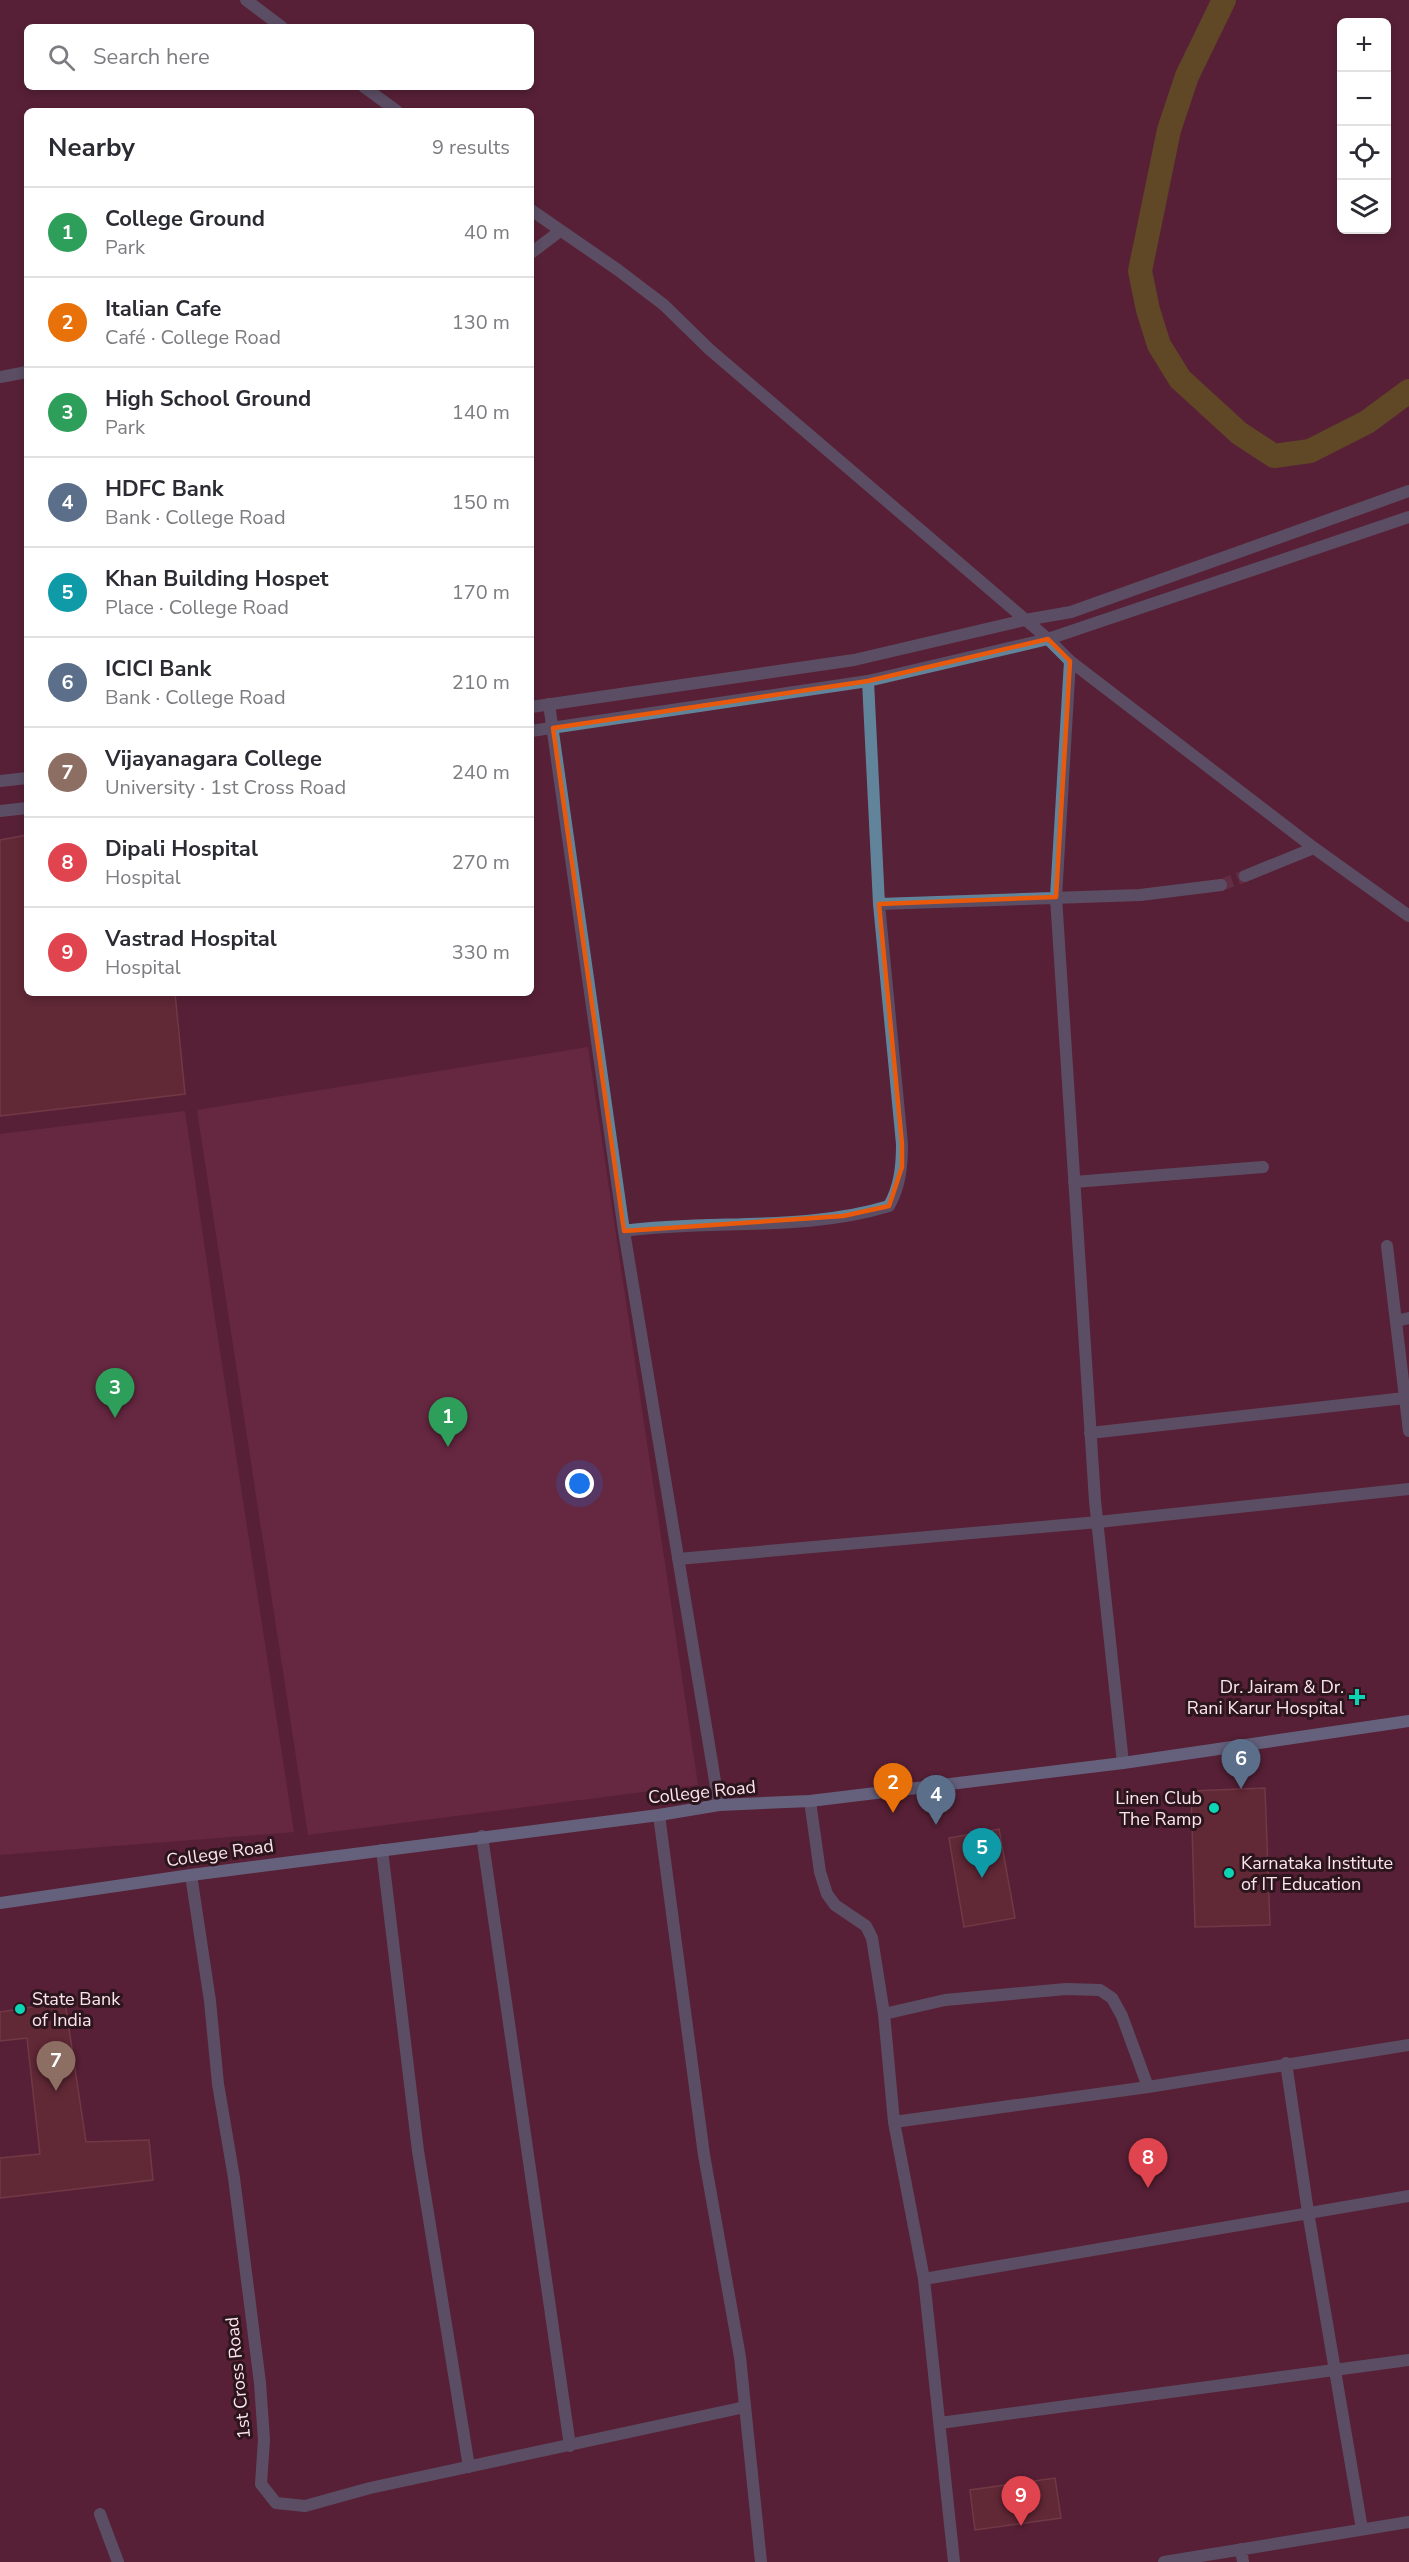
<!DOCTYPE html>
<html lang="en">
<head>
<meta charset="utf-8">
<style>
	:root { --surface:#fff; --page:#f2f2f3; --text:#2b2b33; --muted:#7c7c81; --line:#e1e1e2; --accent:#7c3aed }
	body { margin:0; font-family:"Nunito Sans",sans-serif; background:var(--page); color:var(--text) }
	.controls { position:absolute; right:18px; top:18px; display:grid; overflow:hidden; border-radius:9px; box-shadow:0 3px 9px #0003 }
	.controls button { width:54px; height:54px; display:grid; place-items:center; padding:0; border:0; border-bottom:2px solid var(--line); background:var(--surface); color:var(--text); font:30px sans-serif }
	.you { position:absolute; left:580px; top:1484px; width:21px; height:21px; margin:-15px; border:4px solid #fff; border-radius:50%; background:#1a73e8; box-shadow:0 0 0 9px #1a73e833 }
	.badge { display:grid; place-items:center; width:39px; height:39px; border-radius:50%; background:var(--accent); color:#fff; font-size:20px; font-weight:700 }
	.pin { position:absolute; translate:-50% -50px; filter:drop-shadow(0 2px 3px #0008) }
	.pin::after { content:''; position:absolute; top:32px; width:21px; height:18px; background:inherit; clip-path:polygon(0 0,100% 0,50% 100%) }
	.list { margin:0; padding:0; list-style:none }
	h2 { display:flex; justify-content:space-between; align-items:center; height:78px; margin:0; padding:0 24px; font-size:26px }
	h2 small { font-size:20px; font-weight:400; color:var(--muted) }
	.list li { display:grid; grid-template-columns:39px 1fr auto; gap:18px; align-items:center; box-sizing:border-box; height:90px; padding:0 24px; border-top:2px solid var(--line) }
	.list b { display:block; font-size:22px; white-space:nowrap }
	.list p { margin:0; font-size:20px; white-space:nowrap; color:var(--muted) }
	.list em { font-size:20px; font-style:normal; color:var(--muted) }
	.icon { flex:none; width:33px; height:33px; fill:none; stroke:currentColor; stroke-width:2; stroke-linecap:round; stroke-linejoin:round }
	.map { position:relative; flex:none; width:1409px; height:2562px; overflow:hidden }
	.search { position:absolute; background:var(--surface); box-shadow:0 3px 9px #0003; left:24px; top:24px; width:510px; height:66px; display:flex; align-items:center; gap:15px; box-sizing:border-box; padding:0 21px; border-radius:9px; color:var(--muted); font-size:22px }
	.panel { position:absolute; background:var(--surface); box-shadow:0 3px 9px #0003; left:24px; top:108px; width:510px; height:888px; border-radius:9px }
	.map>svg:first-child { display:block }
	.green { fill:#782f4e }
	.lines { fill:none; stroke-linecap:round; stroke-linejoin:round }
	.canal { stroke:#6a7513; stroke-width:24 }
	.building { fill:#6d3237; stroke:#935458; stroke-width:1.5 }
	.minor-tunnel { stroke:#703e52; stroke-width:12; stroke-dasharray:12 6; stroke-linecap:butt }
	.minor { stroke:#61849b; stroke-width:12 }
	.tertiary { stroke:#61849b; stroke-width:12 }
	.secondary { stroke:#77b0d3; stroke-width:12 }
	.marked { fill:none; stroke:#e8590c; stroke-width:4.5; stroke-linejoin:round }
	.poi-dot { fill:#0cd5b5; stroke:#2d151e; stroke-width:2 }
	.labels { text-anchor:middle; stroke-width:6; stroke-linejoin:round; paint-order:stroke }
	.poi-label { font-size:18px; fill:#fbe5ec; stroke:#2d151e; text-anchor:end }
	.street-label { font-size:18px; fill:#fbe5ec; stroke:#2d151e }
</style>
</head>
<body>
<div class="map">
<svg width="1409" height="2562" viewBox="0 0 1409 2562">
	<rect width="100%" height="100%" fill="#572137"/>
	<path class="green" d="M588 1047 698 1785 308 1835 197 1110Z
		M185 1111 214 1312 294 1832 0 1855V1134Z"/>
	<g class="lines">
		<path class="canal" d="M1224 0 1187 76 1169 130 1140 271 1148 310 1159 345 1180 379 1239 433 1274 456 1310 451 1367 422 1409 391"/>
	</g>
	<path class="building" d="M27 835V993H175L185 1094 0 1116V840Z
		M1265 1788 1270 1925 1195 1927 1191 1791Z
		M999 1829 1015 1918 964 1927 949 1838Z
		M65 2002 86 2142 149 2140 153 2180 0 2198V2158L40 2154 27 2038 0 2041V2012Z
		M1055 2478 1061 2518 975 2530 970 2490Z"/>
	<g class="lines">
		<path class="minor-tunnel" d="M1221 885 1245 876"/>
		<path class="minor" d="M531 253 560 231
			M0 377 27 372
			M1070 661 1056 897 1095 1501 1123 1763
			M549 704 624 1231 719 1805
			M1245 876 1314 848
			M879 904 1140 895 1221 885
			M1074 1182 1263 1167
			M624 1231C710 1219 804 1232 889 1206 900 1186 902 1167 902 1144L879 904 868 681
			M1387 1246 1409 1431
			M1396 1321 1409 1318
			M1090 1433 1405 1398
			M678 1559 1098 1522 1409 1489
			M810 1801 820 1872 827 1894 835 1905 866 1926 872 1938 884 2014 894 2122 924 2279 954 2562
			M659 1815 704 2155 740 2357 761 2562
			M482 1836 570 2446
			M382 1850 418 2151 469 2467
			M191 1875 210 2001 218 2084 234 2178 260 2383 264 2440 261 2484 276 2503 305 2506 370 2488 745 2407
			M884 2014 945 2000 1066 1989 1100 1990 1112 1998 1122 2016 1148 2087
			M1286 2063 1308 2212 1362 2529
			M894 2122 1148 2087 1409 2045
			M924 2279 1409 2196
			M940 2423 1409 2360
			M100 2514 118 2562
			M1241 2549 1243 2562
			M1164 2562 1409 2522"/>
		<path class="tertiary" d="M246 0 282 27
			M364 87 397 111
			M531 210 618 270 664 305 709 349 1048 639 1070 661 1314 848 1409 916
			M531 707 854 660 1025 620 1071 612 1409 491
			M531 731 868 681 1048 639 1409 517
			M0 781 27 778
			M0 811 27 808"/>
		<path class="secondary" d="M0 1903 191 1875 659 1815 719 1805 810 1801 1123 1763 1409 1721"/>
	</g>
	<path d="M0 0H1409V2562H0ZM1048 639 1070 661 1056 897 879 904 902 1144V1167L889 1206 843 1216 624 1231 553 728 868 681Z" fill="#572137" fill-opacity=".55" fill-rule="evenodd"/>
	<path class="marked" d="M1048 639 1070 661 1056 897 879 904 902 1144V1167L889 1206 843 1216 624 1231 553 728 868 681Z"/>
	<g class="poi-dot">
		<path d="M1354 1688h6v6h6v6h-6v6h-6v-6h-6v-6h6z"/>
		<circle cx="1214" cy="1808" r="6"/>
		<circle cx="1229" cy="1873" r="6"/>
		<circle cx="20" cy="2009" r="6"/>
	</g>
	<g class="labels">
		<g class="poi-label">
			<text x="1344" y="1693">Dr. Jairam &amp; Dr.<tspan x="1344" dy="21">Rani Karur Hospital</tspan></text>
			<text x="1202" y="1804">Linen Club<tspan x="1202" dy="21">The Ramp</tspan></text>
			<text x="1241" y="1869" text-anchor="start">Karnataka Institute<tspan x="1241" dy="21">of IT Education</tspan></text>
			<text x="32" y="2005" text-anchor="start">State Bank<tspan x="32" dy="21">of India</tspan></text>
		</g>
		<g class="street-label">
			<text transform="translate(702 1792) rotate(-6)" y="6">College Road</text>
			<text transform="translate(220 1853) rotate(-8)" y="6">College Road</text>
			<text transform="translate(238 2378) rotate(-96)" y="6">1st Cross Road</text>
		</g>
	</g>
</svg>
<div class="controls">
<button>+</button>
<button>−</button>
<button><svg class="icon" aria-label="locate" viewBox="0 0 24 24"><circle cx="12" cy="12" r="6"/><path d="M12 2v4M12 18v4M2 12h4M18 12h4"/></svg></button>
<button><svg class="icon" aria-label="layers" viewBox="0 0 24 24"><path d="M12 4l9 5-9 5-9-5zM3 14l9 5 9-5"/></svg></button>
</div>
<div class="you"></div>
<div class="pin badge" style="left:448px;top:1447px;background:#2e9e5b">1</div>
<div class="pin badge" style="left:893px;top:1813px;background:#e8710a">2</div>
<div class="pin badge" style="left:115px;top:1418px;background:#2e9e5b">3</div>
<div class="pin badge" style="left:936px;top:1825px;background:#5c6f8a">4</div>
<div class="pin badge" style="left:982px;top:1878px;background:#0f9aa8">5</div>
<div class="pin badge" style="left:1241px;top:1789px;background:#5c6f8a">6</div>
<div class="pin badge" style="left:56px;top:2091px;background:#8d6e63">7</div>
<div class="pin badge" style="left:1148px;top:2188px;background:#e0444e">8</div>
<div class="pin badge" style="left:1021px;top:2526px;background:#e0444e">9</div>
<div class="search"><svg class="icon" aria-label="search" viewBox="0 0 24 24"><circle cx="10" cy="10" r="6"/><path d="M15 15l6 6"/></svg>Search here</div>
<section class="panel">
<h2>Nearby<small>9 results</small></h2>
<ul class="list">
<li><span class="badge" style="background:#2e9e5b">1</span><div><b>College Ground</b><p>Park</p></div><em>40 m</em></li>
<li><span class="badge" style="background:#e8710a">2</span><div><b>Italian Cafe</b><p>Café · College Road</p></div><em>130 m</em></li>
<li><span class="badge" style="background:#2e9e5b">3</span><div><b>High School Ground</b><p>Park</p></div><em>140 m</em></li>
<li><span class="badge" style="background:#5c6f8a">4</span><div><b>HDFC Bank</b><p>Bank · College Road</p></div><em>150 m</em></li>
<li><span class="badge" style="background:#0f9aa8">5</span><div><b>Khan Building Hospet</b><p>Place · College Road</p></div><em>170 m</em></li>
<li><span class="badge" style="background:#5c6f8a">6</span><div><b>ICICI Bank</b><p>Bank · College Road</p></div><em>210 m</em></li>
<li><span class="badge" style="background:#8d6e63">7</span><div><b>Vijayanagara College</b><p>University · 1st Cross Road</p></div><em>240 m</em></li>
<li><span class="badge" style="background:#e0444e">8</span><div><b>Dipali Hospital</b><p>Hospital</p></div><em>270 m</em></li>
<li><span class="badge" style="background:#e0444e">9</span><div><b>Vastrad Hospital</b><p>Hospital</p></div><em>330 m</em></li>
</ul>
</section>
</div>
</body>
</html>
